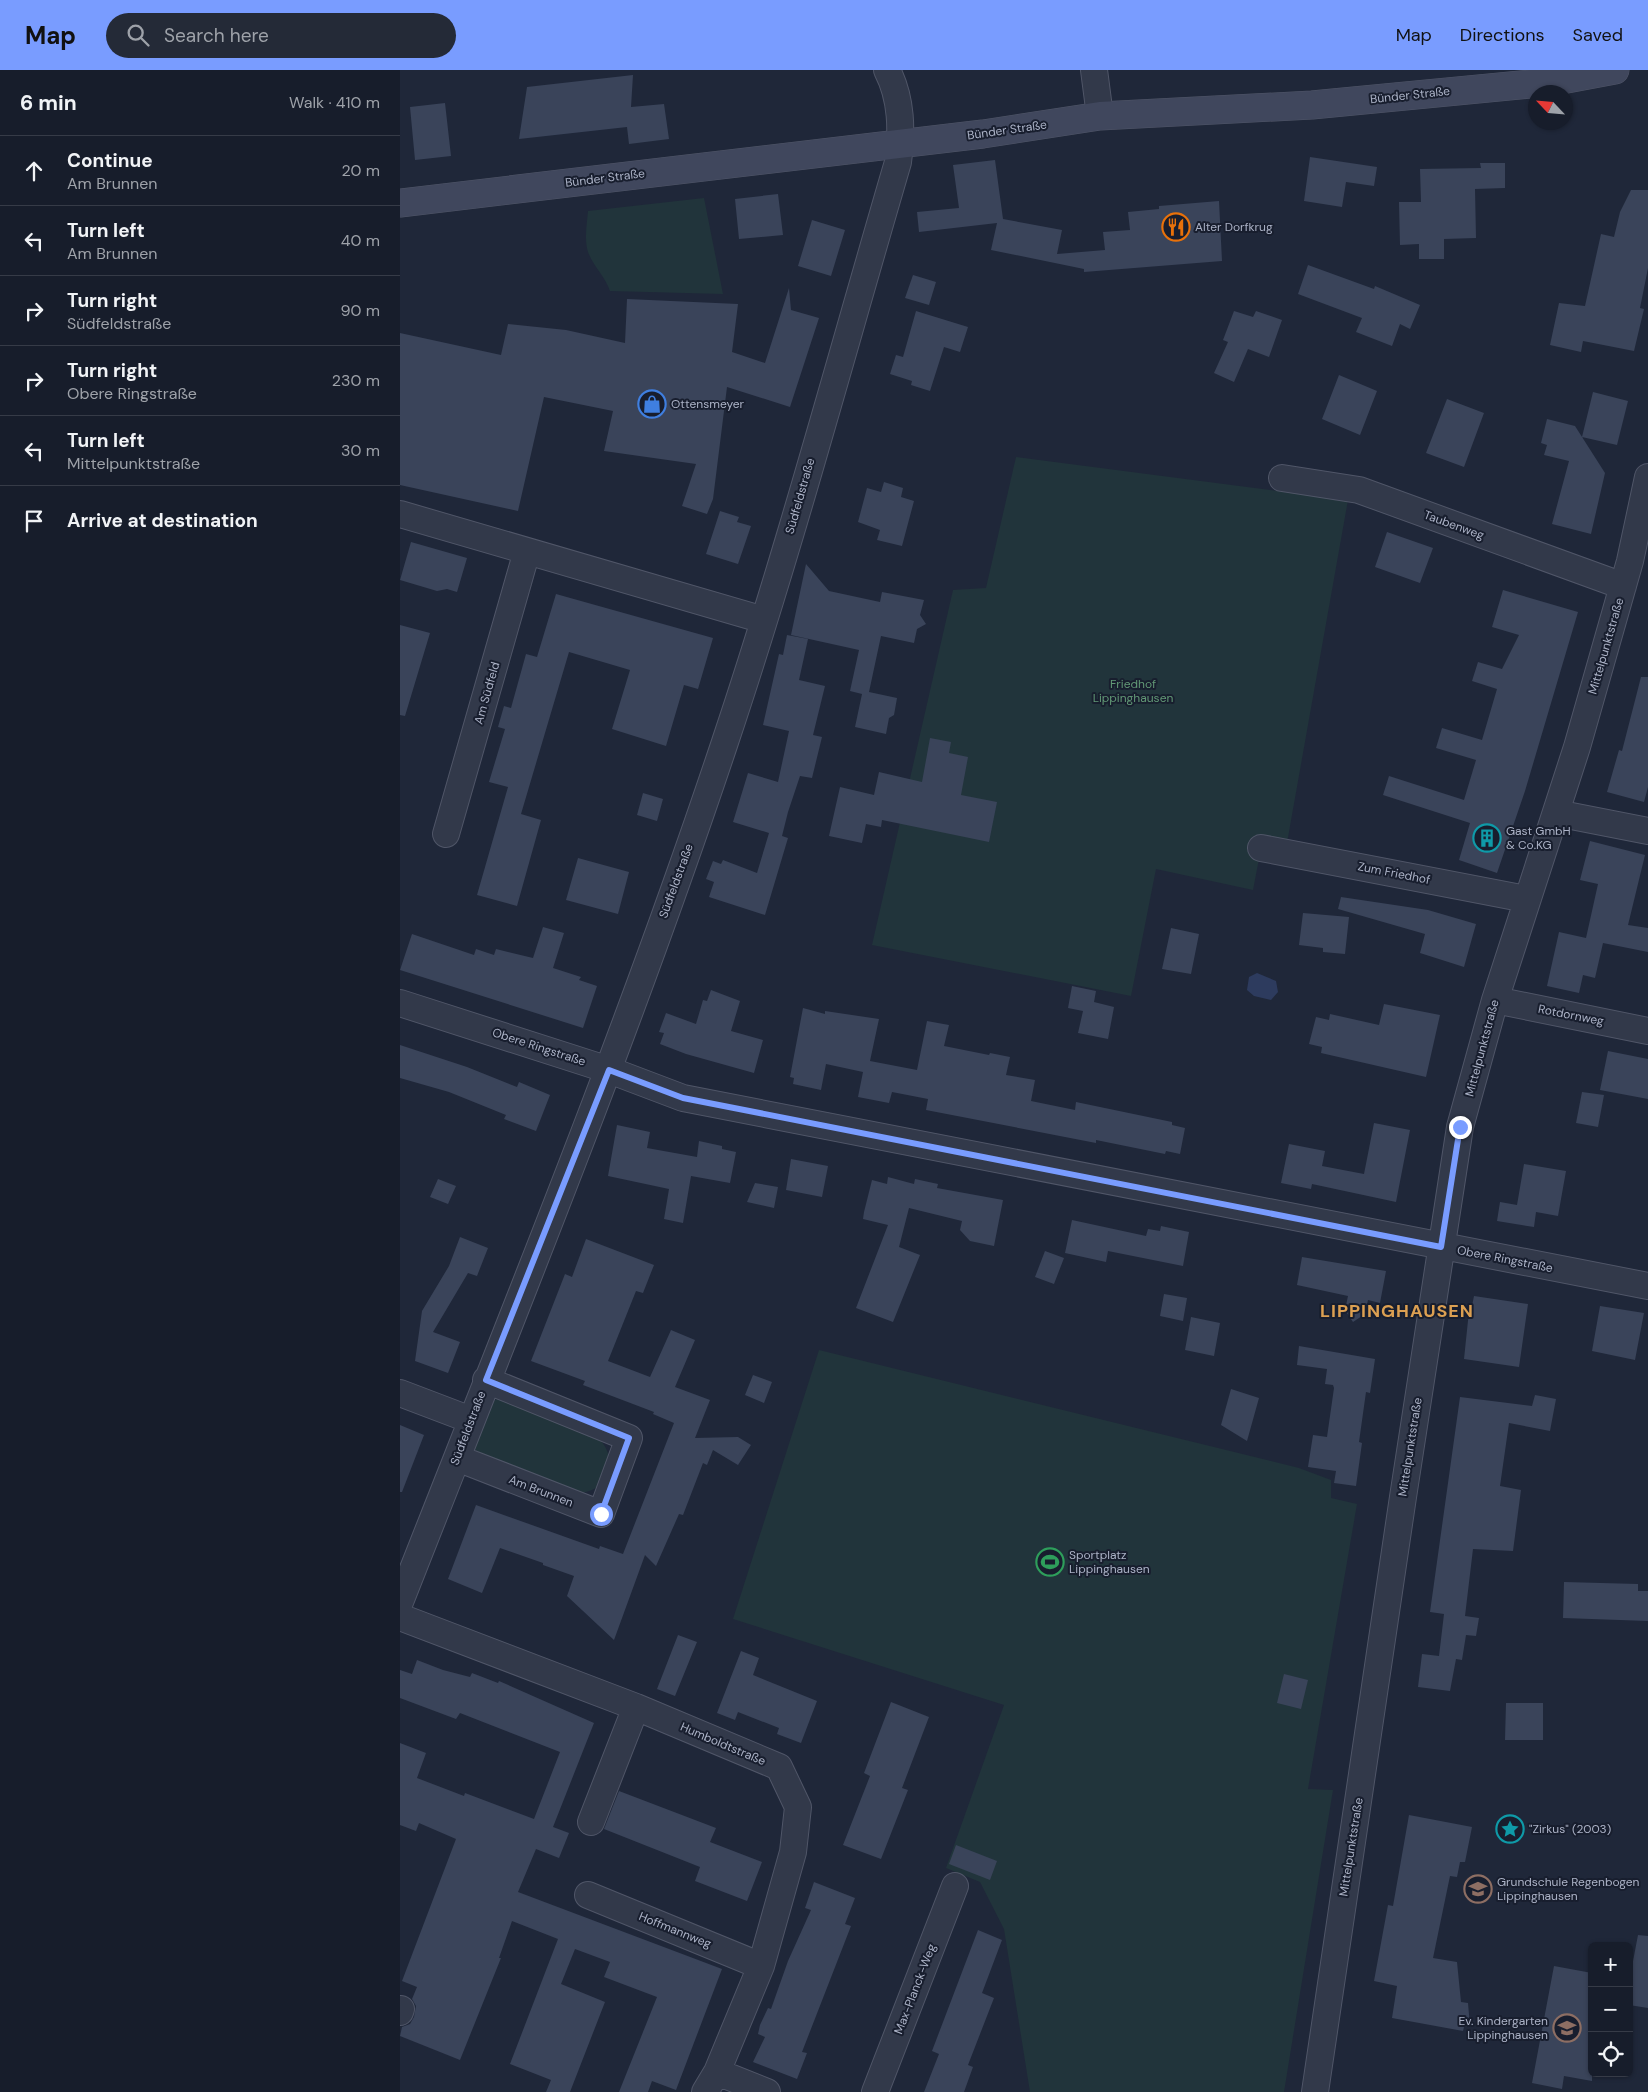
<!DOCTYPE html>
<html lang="en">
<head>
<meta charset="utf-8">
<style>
	:root { --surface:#171d2b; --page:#242a37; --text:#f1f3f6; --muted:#9ea2a9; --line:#363b47; --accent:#799cff }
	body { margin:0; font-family:"DM Sans",sans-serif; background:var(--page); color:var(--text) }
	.controls { position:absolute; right:15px; bottom:15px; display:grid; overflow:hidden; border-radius:8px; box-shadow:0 1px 4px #0004 }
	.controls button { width:45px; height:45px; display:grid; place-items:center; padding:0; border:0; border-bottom:1px solid var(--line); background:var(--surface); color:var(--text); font:25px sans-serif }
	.compass { position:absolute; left:1128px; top:15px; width:45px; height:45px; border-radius:50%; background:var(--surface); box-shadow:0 1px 4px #0004; rotate:296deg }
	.stop { position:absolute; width:15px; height:15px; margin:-11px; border:4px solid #799cff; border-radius:50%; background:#fff }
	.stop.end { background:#799cff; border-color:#fff; box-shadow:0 1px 5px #0008 }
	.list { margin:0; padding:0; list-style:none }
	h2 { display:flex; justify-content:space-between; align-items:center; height:65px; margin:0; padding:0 20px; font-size:21px }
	h2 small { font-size:16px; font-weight:400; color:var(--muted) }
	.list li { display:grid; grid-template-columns:32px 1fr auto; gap:15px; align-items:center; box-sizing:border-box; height:70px; padding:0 20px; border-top:1px solid var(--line) }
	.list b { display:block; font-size:19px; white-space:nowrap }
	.list p { margin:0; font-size:16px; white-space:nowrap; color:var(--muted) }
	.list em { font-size:16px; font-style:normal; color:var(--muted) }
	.icon { flex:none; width:28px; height:28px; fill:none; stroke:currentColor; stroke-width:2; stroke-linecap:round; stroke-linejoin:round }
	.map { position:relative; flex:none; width:1248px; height:2022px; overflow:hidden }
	header { display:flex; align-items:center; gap:30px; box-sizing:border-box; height:70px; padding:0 25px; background:var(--accent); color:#111 }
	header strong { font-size:24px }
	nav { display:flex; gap:28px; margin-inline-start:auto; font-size:18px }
	.search { width:350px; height:45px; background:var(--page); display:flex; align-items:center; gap:12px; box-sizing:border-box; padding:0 18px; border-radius:28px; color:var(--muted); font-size:19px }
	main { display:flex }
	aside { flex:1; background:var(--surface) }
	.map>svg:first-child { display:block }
	.green { fill:#21343b }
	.water { fill:#2d3b5e }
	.building { fill:#3a445a }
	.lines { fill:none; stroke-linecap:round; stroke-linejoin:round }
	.minor-casing { stroke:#505668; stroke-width:28 }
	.secondary-casing { stroke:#505668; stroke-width:29 }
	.minor { stroke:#32394a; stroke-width:26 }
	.secondary { stroke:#40475d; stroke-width:28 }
	.route { stroke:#799cff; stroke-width:6 }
	.labels { text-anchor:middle; stroke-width:4; stroke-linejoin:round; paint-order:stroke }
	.street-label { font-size:12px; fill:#acb3c7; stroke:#181e2e }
	.poi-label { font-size:12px; fill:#acb3c7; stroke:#181e2e; text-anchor:start }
	.park-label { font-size:12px; fill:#629976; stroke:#181e2e }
	.district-label { font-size:18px; font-weight:bold; letter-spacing:1px; fill:#dca052; stroke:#181e2e }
</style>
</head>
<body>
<header>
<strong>Map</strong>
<div class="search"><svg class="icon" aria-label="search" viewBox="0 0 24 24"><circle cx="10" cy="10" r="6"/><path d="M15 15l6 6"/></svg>Search here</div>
<nav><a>Map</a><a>Directions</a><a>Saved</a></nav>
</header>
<main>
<aside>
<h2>6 min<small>Walk · 410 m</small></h2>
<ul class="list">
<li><svg class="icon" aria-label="ahead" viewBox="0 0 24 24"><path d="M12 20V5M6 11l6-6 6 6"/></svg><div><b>Continue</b><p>Am Brunnen</p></div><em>20 m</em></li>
<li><svg class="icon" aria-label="left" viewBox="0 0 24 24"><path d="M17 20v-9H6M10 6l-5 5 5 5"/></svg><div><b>Turn left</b><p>Am Brunnen</p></div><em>40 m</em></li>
<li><svg class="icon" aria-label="right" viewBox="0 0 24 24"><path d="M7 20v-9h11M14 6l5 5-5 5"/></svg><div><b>Turn right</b><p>Südfeldstraße</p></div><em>90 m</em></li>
<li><svg class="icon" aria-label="right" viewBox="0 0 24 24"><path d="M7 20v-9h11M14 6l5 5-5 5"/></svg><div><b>Turn right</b><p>Obere Ringstraße</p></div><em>230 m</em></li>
<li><svg class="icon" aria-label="left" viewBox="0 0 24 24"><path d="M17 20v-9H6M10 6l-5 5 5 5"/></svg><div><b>Turn left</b><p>Mittelpunktstraße</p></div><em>30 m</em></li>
<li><svg class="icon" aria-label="arrive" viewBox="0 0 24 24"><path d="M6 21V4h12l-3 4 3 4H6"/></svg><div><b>Arrive at destination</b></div></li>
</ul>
</aside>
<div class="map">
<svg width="1248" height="2022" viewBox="0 0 1248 2022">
	<rect width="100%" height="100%" fill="#1f2739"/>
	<path class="green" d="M304 128 323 224 210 221C205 206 193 196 188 182 184 169 187 154 188 141Z
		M616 387 948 430 887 773 863 768 853 820 756 799 731 926 472 875 553 520 586 518Z
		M419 1280 899 1398 931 1410V1428L957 1434 908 1719 933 1720 884 2022H630L604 1859 580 1812 546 1798 604 1635 333 1549Z
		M101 1329 197 1367C221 1388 208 1424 176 1423L80 1385 74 1378 93 1330Z"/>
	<path class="water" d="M857 903 876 911 878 922 871 930 854 926 847 920 849 907Z"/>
	<path class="building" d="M233 5 231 37 264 34 269 69 229 74 227 57 119 69 127 17Z
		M45 33 51 86 15 90 10 37Z
		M910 87 977 97 974 116 946 112 942 137 904 131Z
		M595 90 603 149 662 160 657 184 705 180 703 162 730 160 728 142 759 139V136L819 131 822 191 684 202V199L591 180 597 153 519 162 517 142 559 138 553 95Z
		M1080 93H1105V118L1075 119 1076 168 1044 169V189H1019V174L1000 175 999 132H1021L1020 99 1081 98Z
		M1231 120H1248V198L1240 238 1244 239 1234 281 1183 271 1181 282 1150 275 1159 233 1185 236 1201 164 1214 167 1220 142Z
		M378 124 383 165 339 169 335 129Z
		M412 150 445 160 431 206 398 196Z
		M908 195 974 219 975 216 1020 235 1010 259 1000 254 992 276 956 262 962 248 898 224Z
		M513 205 536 212 529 235 505 228Z
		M389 218 391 240 419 248 390 337 327 317 313 429 307 444 282 436 296 394 204 381 213 341 144 327 118 441 0 415V263L101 285 108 254 166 260 225 273 227 229 338 234 332 282 365 293Z
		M516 241 568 257 560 282 544 277 530 321 511 315 512 311 490 304 496 285 503 287Z
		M834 241 853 247 856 241 882 250 869 287 848 279 834 312 814 303 828 272 823 270Z
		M939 305 977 321 960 365 922 349Z
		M1193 322 1228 331 1217 375 1182 367Z
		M1047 329 1084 343 1064 397 1026 383Z
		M1147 349 1175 356 1205 403 1191 464 1152 454 1169 391 1144 385 1147 375 1141 373Z
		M484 412 503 418 501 427 514 431 502 476 477 470 480 460 458 452 467 418 481 422Z
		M320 441 339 447 337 452 351 456 338 494 306 484Z
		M987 462 1033 478 1020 513 975 497Z
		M11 472 67 488 57 522 47 519 37 521 0 510Z
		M406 494 429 521 480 532 482 522 524 530 520 545 526 554 517 559 514 573 481 566 469 622 497 628 494 645 489 648 486 664 455 657 462 624 450 621 459 580 391 565Z
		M1103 520 1178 542 1125 721 1097 803 1059 790 1070 753 983 725 989 706 1064 730 1076 690 1036 678 1042 658 1082 670 1097 619 1072 611 1078 592 1102 599 1119 565 1092 557Z
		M156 524 313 568 298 619 284 615 266 676 212 659 230 600 169 582 121 744 141 750 117 836 77 825 108 717 89 712 105 659 98 657 104 636 111 638 126 584 137 587Z
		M0 555 30 563 5 646 0 645Z
		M387 565 408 569 399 610 425 616 413 665 422 667 412 708 400 706 388 742 382 766 388 768 365 845 309 827 314 812 306 809 313 791 321 794 323 790 357 803 369 763 333 752 348 703 378 712 389 661 363 655 379 584 383 585Z
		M1241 607H1248V717L1244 732 1207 722 1219 680 1222 681Z
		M530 668 551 672 549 683 568 687 561 725 597 732 589 772 482 750 481 757 466 754 462 773 429 766 440 717 474 725 479 702 522 712Z
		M243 723 263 729 257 751 237 745Z
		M1190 771 1245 785 1228 855 1248 858V882L1203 873 1195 908 1183 905 1179 923 1147 916 1159 862 1186 868 1198 814 1180 810Z
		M178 788 229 802 218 844 166 830Z
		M941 827 1028 840 1076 854 1064 897 1020 883 1025 864 938 839Z
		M903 843 949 847 945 884 923 882V878L899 875Z
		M143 857 164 863 153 898 181 907 179 910 197 916 183 958 0 900 12 864 74 885 76 879 94 885 96 879 133 888Z
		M771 858 799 864 791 904 762 899Z
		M672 916 696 921 694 932 714 937 708 969 678 963 683 941 668 938Z
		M311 920 340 931 331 961 363 970 354 1003 286 984 260 974 264 963 259 962 266 943 296 954 303 930 307 931Z
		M984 934 1040 945 1026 1007 921 983 922 977 909 974 916 947 929 950 930 944 979 955Z
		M403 938 425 944V941L479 949 470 991 517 1000 527 951 549 955 544 976 589 985 590 983 610 987 606 1005 635 1010 631 1031 675 1040 676 1032 772 1052V1055L785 1058 780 1084 766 1081 765 1084 696 1070V1073L526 1040 528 1029 492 1022 489 1033 458 1027 463 1002 426 994 421 1020 393 1014 394 1008 390 1007Z
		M0 975 67 997 117 1017 119 1012 150 1025 136 1061 104 1049 106 1045 49 1022 0 1008Z
		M1208 981 1248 989V1029L1200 1020Z
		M1182 1022 1204 1025 1198 1057 1176 1053Z
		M974 1053 1010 1060 996 1132 912 1114 911 1119 881 1113 889 1074 925 1081 922 1096 964 1104Z
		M217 1055 250 1062 247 1078 297 1087 299 1071 322 1076V1079L336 1082 330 1113 291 1106 283 1153 264 1149 269 1119 208 1106Z
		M391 1089 428 1096 422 1127 386 1120Z
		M1124 1094 1166 1101 1158 1146 1136 1142 1134 1157 1097 1151 1100 1132 1117 1135Z
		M488 1107 514 1114 515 1109 538 1114 537 1118 603 1130 594 1176 570 1171 560 1160 562 1151 509 1138 499 1177 520 1185 493 1252 456 1238 488 1155 463 1149 464 1142 472 1110 487 1114Z
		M38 1109 56 1116 48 1134 30 1127Z
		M355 1113 378 1117 374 1138 347 1132Z
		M672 1150 746 1166 748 1159 760 1161 761 1156 789 1162 783 1196 708 1181 706 1192 665 1183Z
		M60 1167 88 1178 77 1206 68 1203 33 1262 60 1272 48 1303 15 1291 22 1241 49 1196Z
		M186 1169 254 1195 243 1223 236 1221 208 1291 250 1307 271 1260 295 1270 275 1317 310 1330 295 1368 338 1367 351 1375 338 1395 313 1380 307 1395 303 1393 283 1445 279 1444 256 1496 245 1485 214 1570 167 1526 174 1506 143 1495V1493L100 1478 82 1523 48 1509 76 1435 199 1479 200 1476 223 1484 274 1353 253 1344 254 1342 183 1315 185 1311 131 1291 165 1204 172 1207Z
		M645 1181 664 1188 654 1214 635 1207Z
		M902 1187 986 1201 980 1233 968 1230 965 1244 953 1252 945 1240 948 1226 897 1215Z
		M764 1224 787 1228 783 1251 760 1246Z
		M1074 1226 1128 1234 1119 1297 1064 1289 1069 1241H1071Z
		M1200 1236 1244 1243 1235 1290 1192 1281Z
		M791 1247 820 1253 814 1286 785 1280Z
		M899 1276 975 1289 970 1323 966 1322 959 1372 962 1373 956 1416 934 1413 936 1401 908 1397 913 1365 927 1367 934 1318 933 1315 925 1314 927 1299 897 1295Z
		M353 1305 372 1312 364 1333 345 1325Z
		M831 1319 859 1328 847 1371 821 1355Z
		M1135 1325 1156 1329 1150 1361 1109 1353 1100 1416 1121 1420 1113 1481 1073 1479 1065 1546 1079 1548 1076 1566 1066 1565 1062 1590 1056 1589 1050 1621 1018 1617 1022 1584 1039 1586 1044 1544 1030 1542 1060 1327 1132 1336Z
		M0 1355 24 1365 2 1422H0Z
		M1164 1512 1238 1514V1521H1248V1551L1163 1548Z
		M278 1565 297 1572 275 1626 257 1619Z
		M341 1581 359 1588 353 1605 417 1631 401 1673 377 1664 379 1658 338 1642 335 1650 317 1643Z
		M17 1590 43 1600 70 1607 72 1603 98 1613 99 1611 194 1653 153 1757 169 1763 159 1788 136 1779 118 1822 322 1899 276 2020 252 2011 248 2022H219L257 1927 204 1907 210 1892 175 1879 161 1914 205 1932 170 2022H146L151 2010 110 1994 158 1869 112 1851 99 1888H101L60 1990 0 1966 2 1957 10 1954 14 1947 16 1936 12 1929 17 1917 2 1911 56 1769 19 1753 16 1761 0 1755V1673L26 1683 17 1708 64 1726 65 1723 134 1749 160 1682 60 1643 56 1649 0 1628V1600L12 1604Z
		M884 1604 908 1610 901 1639 877 1633Z
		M491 1632 529 1647 502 1718 508 1720 481 1789 443 1775 470 1706 464 1703Z
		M1106 1633H1143V1670H1105Z
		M219 1721 316 1758 310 1772 362 1792 347 1831 295 1811 300 1797 204 1759Z
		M1009 1745 1072 1757 1065 1792H1060L1057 1807 1050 1806 1033 1888 1057 1892 1061 1932 1068 1933 1070 1956 1064 1957 1063 1961 992 1948 997 1916 974 1911 988 1835 993 1836Z
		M556 1775 597 1791 590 1810 549 1794Z
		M414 1812 455 1828 445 1854 451 1856 402 1982 407 1983 397 2009 353 1992 365 1967 358 1964 360 1955 368 1938 371 1939 388 1891 411 1840 405 1838Z
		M578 1860 602 1870 582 1923 594 1928 568 1995 573 1997 564 2022H524L539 1984 532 1981Z
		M1238 1865 1248 1866V1938L1229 1935V1912Z
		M1154 1896 1192 1903V2011L1164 2006 1162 2019 1132 2013Z"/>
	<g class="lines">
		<g class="minor-casing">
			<path id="minor" d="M694 0 700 46
				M882 408 959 420 1223 516
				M0 444 364 550
				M1156 743 1248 761
				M46 764 127 481
				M861 778 1126 829
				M1095 930 1248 961
				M0 933 209 1000 283 1028 1248 1216
				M0 1323 71 1350
				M57 1388 201 1444 229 1368 86 1310
				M0 1532C112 1247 228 963 325 672 389 481 441 286 498 92 502 61 502 29 487 0
				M0 1547 236 1637 379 1697 398 1737 393 1782 361 1896 317 2002 305 2022
				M191 1752 236 1637
				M188 1825 361 1896
				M0 1942 1 1939
				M317 2002 367 2022
				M475 2022 555 1816
				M915 2022 1003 1427 1060 1057 1095 930 1177 677 1230 491 1248 407"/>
		</g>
		<g class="secondary-casing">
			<path id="secondary" d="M0 133 583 64 700 46 912 35 1151 12 1215 0"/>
		</g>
		<use href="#minor" class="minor"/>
		<use href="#secondary" class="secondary"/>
	</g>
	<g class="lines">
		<path class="route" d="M201 1444 229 1368 86 1310 209 1000 283 1028 1041 1177 1060 1057"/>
	</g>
	<defs>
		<g id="restaurant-ring" transform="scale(1.4375)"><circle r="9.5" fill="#181e2e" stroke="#e8710a" stroke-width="1.5"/><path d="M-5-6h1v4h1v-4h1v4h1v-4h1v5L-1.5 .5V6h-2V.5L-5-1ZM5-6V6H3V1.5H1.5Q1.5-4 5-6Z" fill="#e8710a"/></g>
		<g id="shop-ring" transform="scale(1.4375)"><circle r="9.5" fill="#181e2e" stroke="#3f7fe0" stroke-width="1.5"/><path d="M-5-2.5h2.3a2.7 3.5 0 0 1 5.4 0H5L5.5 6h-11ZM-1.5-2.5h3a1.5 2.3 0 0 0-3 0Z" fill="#3f7fe0"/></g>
		<g id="building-ring" transform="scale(1.4375)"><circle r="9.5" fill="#181e2e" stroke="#0f9aa8" stroke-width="1.5"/><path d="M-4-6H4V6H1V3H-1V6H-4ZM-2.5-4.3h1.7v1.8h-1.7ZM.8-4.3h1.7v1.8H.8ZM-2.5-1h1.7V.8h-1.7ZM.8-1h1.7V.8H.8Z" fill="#0f9aa8"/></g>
		<g id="stadium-ring" transform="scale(1.4375)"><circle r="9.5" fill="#181e2e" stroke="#2e9e5b" stroke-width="1.5"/><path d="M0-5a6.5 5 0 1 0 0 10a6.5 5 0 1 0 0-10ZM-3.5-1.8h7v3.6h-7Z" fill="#2e9e5b"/></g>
		<g id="sight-ring" transform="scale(1.4375)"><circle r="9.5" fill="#181e2e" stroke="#0f9aa8" stroke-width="1.5"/><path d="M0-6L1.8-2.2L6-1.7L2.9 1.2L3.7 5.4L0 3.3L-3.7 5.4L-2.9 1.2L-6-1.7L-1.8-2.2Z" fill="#0f9aa8"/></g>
		<g id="school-ring" transform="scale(1.4375)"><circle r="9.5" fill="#181e2e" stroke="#8d6e63" stroke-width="1.5"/><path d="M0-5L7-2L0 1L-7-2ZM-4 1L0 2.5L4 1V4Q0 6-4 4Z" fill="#8d6e63"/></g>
	</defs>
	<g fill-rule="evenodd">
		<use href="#restaurant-ring" x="776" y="157"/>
		<use href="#shop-ring" x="252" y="334"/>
		<use href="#building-ring" x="1087" y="768"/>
		<use href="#stadium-ring" x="650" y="1492"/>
		<use href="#sight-ring" x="1110" y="1759"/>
		<use href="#school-ring" x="1078" y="1819"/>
		<use href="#school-ring" x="1167" y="1958"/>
	</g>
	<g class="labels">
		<g class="street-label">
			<text transform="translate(1010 25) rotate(-6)" y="4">Bünder Straße</text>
			<text transform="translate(607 60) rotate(-8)" y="4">Bünder Straße</text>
			<text transform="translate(205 108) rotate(-7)" y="4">Bünder Straße</text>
			<text transform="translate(400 426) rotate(-74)" y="4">Südfeldstraße</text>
			<text transform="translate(1054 455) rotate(20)" y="4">Taubenweg</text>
			<text transform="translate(1206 576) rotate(-74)" y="4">Mittelpunktstraße</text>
			<text transform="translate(87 623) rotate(-74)" y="4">Am Südfeld</text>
			<text transform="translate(994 803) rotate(11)" y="4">Zum Friedhof</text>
			<text transform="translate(276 811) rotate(-70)" y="4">Südfeldstraße</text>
			<text transform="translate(1171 945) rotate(11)" y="4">Rotdornweg</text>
			<text transform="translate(139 977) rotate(18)" y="4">Obere Ringstraße</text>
			<text transform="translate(1082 978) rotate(-75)" y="4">Mittelpunktstraße</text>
			<text transform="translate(1105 1189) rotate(11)" y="4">Obere Ringstraße</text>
			<text transform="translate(68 1358) rotate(-69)" y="4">Südfeldstraße</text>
			<text transform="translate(1010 1377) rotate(-81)" y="4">Mittelpunktstraße</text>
			<text transform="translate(141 1421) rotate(21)" y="4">Am Brunnen</text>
			<text transform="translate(323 1674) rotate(23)" y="4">Humboldtstraße</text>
			<text transform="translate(951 1777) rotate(-81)" y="4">Mittelpunktstraße</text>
			<text transform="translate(275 1860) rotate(22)" y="4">Hoffmannweg</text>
			<text transform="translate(515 1919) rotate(-69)" y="4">Max-Planck-Weg</text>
		</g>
		<g class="poi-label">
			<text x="795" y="161">Alter Dorfkrug</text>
			<text x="271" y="338">Ottensmeyer</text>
			<text x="1106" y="765">Gast GmbH<tspan x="1106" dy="14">&amp; Co.KG</tspan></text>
			<text x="669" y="1489">Sportplatz<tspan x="669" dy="14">Lippinghausen</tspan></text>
			<text x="1129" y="1763">"Zirkus" (2003)</text>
			<text x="1097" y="1816">Grundschule Regenbogen<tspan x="1097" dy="14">Lippinghausen</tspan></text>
			<text x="1148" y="1955" text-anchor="end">Ev. Kindergarten<tspan x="1148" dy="14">Lippinghausen</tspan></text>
		</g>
		<g class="park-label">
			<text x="733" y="618">Friedhof<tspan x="733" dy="14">Lippinghausen</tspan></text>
		</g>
		<g class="district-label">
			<text x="997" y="1247">LIPPINGHAUSEN</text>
		</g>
	</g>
</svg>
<div class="controls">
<button>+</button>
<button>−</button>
<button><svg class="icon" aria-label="locate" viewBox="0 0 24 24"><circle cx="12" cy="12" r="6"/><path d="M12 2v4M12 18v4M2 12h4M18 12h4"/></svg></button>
</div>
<svg class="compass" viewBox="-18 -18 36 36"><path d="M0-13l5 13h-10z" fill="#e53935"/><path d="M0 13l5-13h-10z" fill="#9ea2a9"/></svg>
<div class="stop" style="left:201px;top:1444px"></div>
<div class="stop end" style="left:1060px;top:1057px"></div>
</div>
</main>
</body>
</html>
